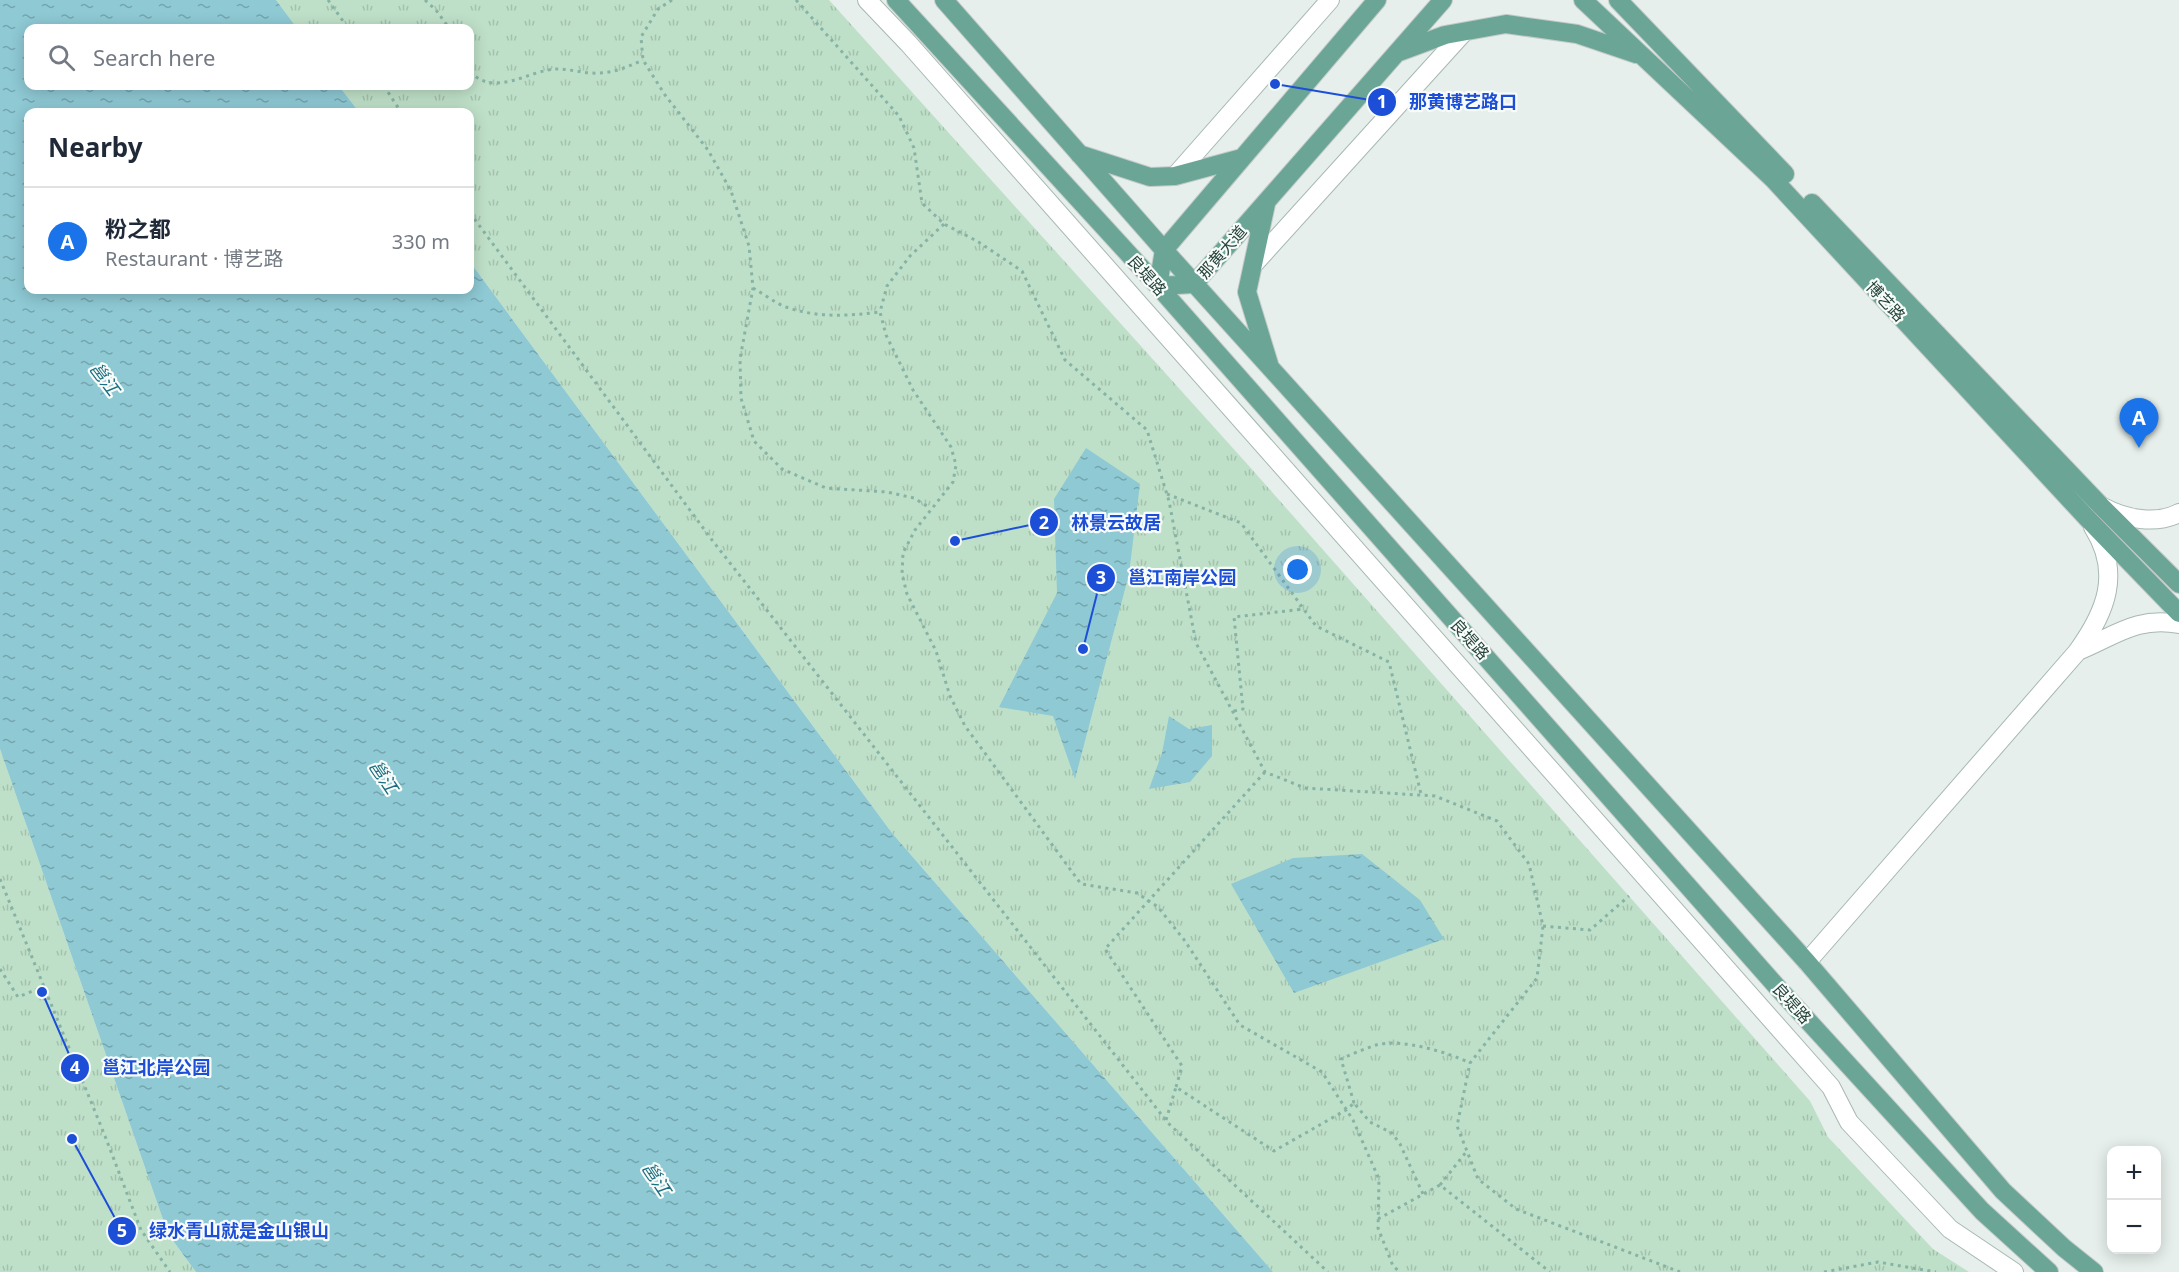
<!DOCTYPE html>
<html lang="en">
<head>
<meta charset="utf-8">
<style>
	:root { --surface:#fff; --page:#f6f6f7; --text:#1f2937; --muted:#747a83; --line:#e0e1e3; --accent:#1a73e8 }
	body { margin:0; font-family:"Noto Sans","Noto Sans SC",sans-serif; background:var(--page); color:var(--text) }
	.controls { position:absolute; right:18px; bottom:18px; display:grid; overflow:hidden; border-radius:12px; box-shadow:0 3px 15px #0003 }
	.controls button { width:54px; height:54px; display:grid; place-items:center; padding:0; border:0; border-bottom:2px solid var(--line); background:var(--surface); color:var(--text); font:30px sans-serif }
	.you { position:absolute; left:1298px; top:570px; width:21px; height:21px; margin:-15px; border:4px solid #fff; border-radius:50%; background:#1a73e8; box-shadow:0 0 0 9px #1a73e833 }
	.badge { display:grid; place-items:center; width:39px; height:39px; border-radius:50%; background:var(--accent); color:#fff; font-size:20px; font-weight:700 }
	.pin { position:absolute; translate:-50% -50px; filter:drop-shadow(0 2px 3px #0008) }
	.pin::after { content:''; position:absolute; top:32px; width:21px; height:18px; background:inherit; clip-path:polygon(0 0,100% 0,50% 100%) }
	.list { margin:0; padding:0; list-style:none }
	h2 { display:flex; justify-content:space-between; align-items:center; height:78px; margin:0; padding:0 24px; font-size:26px }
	h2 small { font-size:20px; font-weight:400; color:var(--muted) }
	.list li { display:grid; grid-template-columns:39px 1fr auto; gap:18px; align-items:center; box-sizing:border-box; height:108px; padding:0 24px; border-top:2px solid var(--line) }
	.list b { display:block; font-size:22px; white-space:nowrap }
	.list p { margin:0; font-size:20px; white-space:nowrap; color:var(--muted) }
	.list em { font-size:20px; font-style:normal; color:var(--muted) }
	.icon { flex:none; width:33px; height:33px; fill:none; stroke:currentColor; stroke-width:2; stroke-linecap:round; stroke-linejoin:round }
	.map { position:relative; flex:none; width:2179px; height:1272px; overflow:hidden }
	.search { position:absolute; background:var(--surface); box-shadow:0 3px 15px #0003; left:24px; top:24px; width:450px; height:66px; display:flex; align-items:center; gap:15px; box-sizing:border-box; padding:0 21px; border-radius:12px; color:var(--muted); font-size:22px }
	.panel { position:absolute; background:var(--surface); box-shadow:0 3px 15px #0003; left:24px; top:108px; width:450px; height:186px; border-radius:12px }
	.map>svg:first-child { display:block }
	.park { fill:url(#park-tufts) }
	.water { fill:url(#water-ripples) }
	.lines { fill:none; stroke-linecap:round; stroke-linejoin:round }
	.minor-casing { stroke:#a8b8b2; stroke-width:20 }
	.major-casing { stroke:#c2cac8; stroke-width:20 }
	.path { stroke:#86b3a5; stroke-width:3; stroke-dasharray:3 4.5; stroke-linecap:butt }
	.minor { stroke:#fff; stroke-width:18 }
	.major { stroke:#6aa596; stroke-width:18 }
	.labels { text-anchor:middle; stroke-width:4.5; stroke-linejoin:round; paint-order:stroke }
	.street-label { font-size:16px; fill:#24423a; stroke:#f7fbf9 }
	.water-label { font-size:18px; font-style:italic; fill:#1c6f80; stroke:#f7fbf9 }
	.leader { fill:none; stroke:#1d4ed8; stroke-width:2 }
	.callout-dot { fill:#1d4ed8; stroke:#f7fbf9; stroke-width:2 }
	.mark-label { font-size:18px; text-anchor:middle; font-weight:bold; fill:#fff }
	.callout-label { font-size:18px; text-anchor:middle; font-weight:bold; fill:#1d4ed8; stroke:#f7fbf9; stroke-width:4.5; stroke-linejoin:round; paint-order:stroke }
</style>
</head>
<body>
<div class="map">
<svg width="2179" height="1272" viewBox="0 0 2179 1272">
	<defs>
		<pattern id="park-tufts" width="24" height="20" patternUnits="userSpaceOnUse" patternTransform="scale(1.5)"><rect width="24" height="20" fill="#bfe0c8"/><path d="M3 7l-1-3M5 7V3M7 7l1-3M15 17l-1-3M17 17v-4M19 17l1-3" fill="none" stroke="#a4c1ad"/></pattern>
		<pattern id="water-ripples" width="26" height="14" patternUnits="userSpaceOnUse" patternTransform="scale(1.5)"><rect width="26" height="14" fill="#8ec9d4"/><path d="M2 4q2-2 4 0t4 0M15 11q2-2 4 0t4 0" fill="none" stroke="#74a5ad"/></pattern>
	</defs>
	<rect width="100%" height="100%" fill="#e6efeb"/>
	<path class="park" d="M276 0H829L1249 466 1810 1101 1828 1137 1933 1249 1969 1272H1273L892 833 470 262V112H359L339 86H470V28H297Z
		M0 749 168 1234 196 1272H0Z"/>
	<path class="water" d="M0 0H276L297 28H28V86H339L359 112H28V290H470V262L892 833 1273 1272H196L168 1234 0 749Z
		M1086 448 1140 484 1129 574 1075 779 1053 716 999 707 1057 593 1054 499Z
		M1169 716 1189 729 1212 725V756L1190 782 1149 789 1162 753Z
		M1362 854 1420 900 1444 939 1294 993 1231 884 1293 858Z"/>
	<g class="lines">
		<g class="minor-casing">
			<path id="minor" d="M867 0 908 43 1831 1087 1849 1122 1950 1229 2014 1272
				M1175 176 1330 0
				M1253 265 1464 32
				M2103 507C2125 519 2156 525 2179 513
				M2078 651C2115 636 2137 616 2179 624
				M1807 962 2077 652C2106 612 2122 573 2093 527"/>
		</g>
		<g class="major-casing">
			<path id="major" d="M896 0 1158 286 1778 988 1982 1211 2049 1272
				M944 0 1164 250 1807 962 2003 1191 2064 1248 2094 1272
				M1583 0 1773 179 2086 517 2179 613
				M1618 0 1785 174
				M1399 52 1445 35 1506 24 1577 34 1636 54
				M1079 154 1150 177 1175 176 1242 158
				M1812 203 2101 506 2179 584
				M1266 204 1247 292 1269 364
				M1158 286 1194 284 1443 0
				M1158 286 1164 250 1377 0"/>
		</g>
		<path class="path" d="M328 0 348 28
			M425 0 436 10 449 28
			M672 0 658 9 641 37 643 60 665 95 708 150 731 191 749 246 753 288 740 359 741 398 754 441 782 469 826 488 887 492 914 498 930 508
			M796 0 899 116 914 148 922 203 944 224 977 241 1022 271 1065 360 1147 430 1169 501 1196 643 1265 772 1305 788 1435 796 1497 821 1529 864 1543 926 1537 978 1470 1063 1457 1126 1478 1179 1516 1209 1680 1272
			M470 72C496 98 528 70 557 69 571 69 585 74 599 73 614 73 629 66 643 60
			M384 86 401 112
			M470 213 712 540 1168 1123 1328 1272
			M944 224 910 256 887 286 880 312 886 335 913 390 951 447 956 465 953 482 915 530 903 553 902 574 907 594 936 651 950 696 965 726 1081 884 1137 893 1158 907 1185 941 1240 1025 1322 1072 1353 1120 1379 1179 1378 1228 1393 1266 1400 1272
			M753 288C764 294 775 303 786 307 817 318 847 316 880 312
			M1167 494 1241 523 1316 626 1389 662 1421 794
			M1234 711 1243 709 1234 617 1304 609
			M0 879 105 1136 141 1230 170 1272
			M1543 926 1590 930 1629 896
			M0 969 18 997 45 986
			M1176 1087 1182 1066 1105 949 1265 772
			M1354 1103 1341 1059C1352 1054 1364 1049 1376 1045 1401 1038 1447 1052 1470 1063
			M1166 1120 1176 1087 1274 1151 1346 1110 1354 1103 1370 1122 1392 1133 1400 1144 1423 1194
			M1440 1185 1467 1151
			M1378 1219 1440 1185 1550 1272
			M1824 1272 1878 1262 1936 1272"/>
		<use href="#minor" class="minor"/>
		<use href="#major" class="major"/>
	</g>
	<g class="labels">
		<g class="street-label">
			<text transform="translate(1222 252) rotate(-49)" y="6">那黄大道</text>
			<text transform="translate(1147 275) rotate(48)" y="6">良堤路</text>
			<text transform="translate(1886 301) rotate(47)" y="6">博艺路</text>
			<text transform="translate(1470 639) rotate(48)" y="6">良堤路</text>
			<text transform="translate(1792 1003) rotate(48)" y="6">良堤路</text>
		</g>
		<g class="water-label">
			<text transform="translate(104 379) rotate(53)" y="6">邕江</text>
			<text transform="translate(383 777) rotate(56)" y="6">邕江</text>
			<text transform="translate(656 1179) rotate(56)" y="6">邕江</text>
		</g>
	</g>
	<path class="leader" d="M1275 84L1382 102M955 541L1044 522M1083 649L1101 578M42 992L75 1068M72 1139L122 1231"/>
	<g class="callout-dot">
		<circle cx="1275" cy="84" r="6"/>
		<circle cx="955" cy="541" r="6"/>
		<circle cx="1083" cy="649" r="6"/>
		<circle cx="42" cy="992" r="6"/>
		<circle cx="72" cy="1139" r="6"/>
		<circle cx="1382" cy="102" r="15"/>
		<circle cx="1044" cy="522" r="15"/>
		<circle cx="1101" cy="578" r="15"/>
		<circle cx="75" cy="1068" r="15"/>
		<circle cx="122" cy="1231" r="15"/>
	</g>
	<g class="mark-label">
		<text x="1382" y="108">1</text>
		<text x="1044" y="529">2</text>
		<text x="1101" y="584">3</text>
		<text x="75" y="1074">4</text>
		<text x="122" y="1237">5</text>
	</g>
	<g class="callout-label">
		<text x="1463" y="108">那黄博艺路口</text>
		<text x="1116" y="529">林景云故居</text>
		<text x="1182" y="584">邕江南岸公园</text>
		<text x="156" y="1074">邕江北岸公园</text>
		<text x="239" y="1237">绿水青山就是金山银山</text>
	</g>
</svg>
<div class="controls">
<button>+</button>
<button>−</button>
</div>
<div class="you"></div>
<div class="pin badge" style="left:2139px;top:448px">A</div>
<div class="search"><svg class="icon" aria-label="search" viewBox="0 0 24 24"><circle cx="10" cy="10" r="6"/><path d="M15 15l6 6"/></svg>Search here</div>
<section class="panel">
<h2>Nearby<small></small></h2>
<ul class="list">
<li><span class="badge">A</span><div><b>粉之都</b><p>Restaurant · 博艺路</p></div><em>330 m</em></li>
</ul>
</section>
</div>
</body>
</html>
